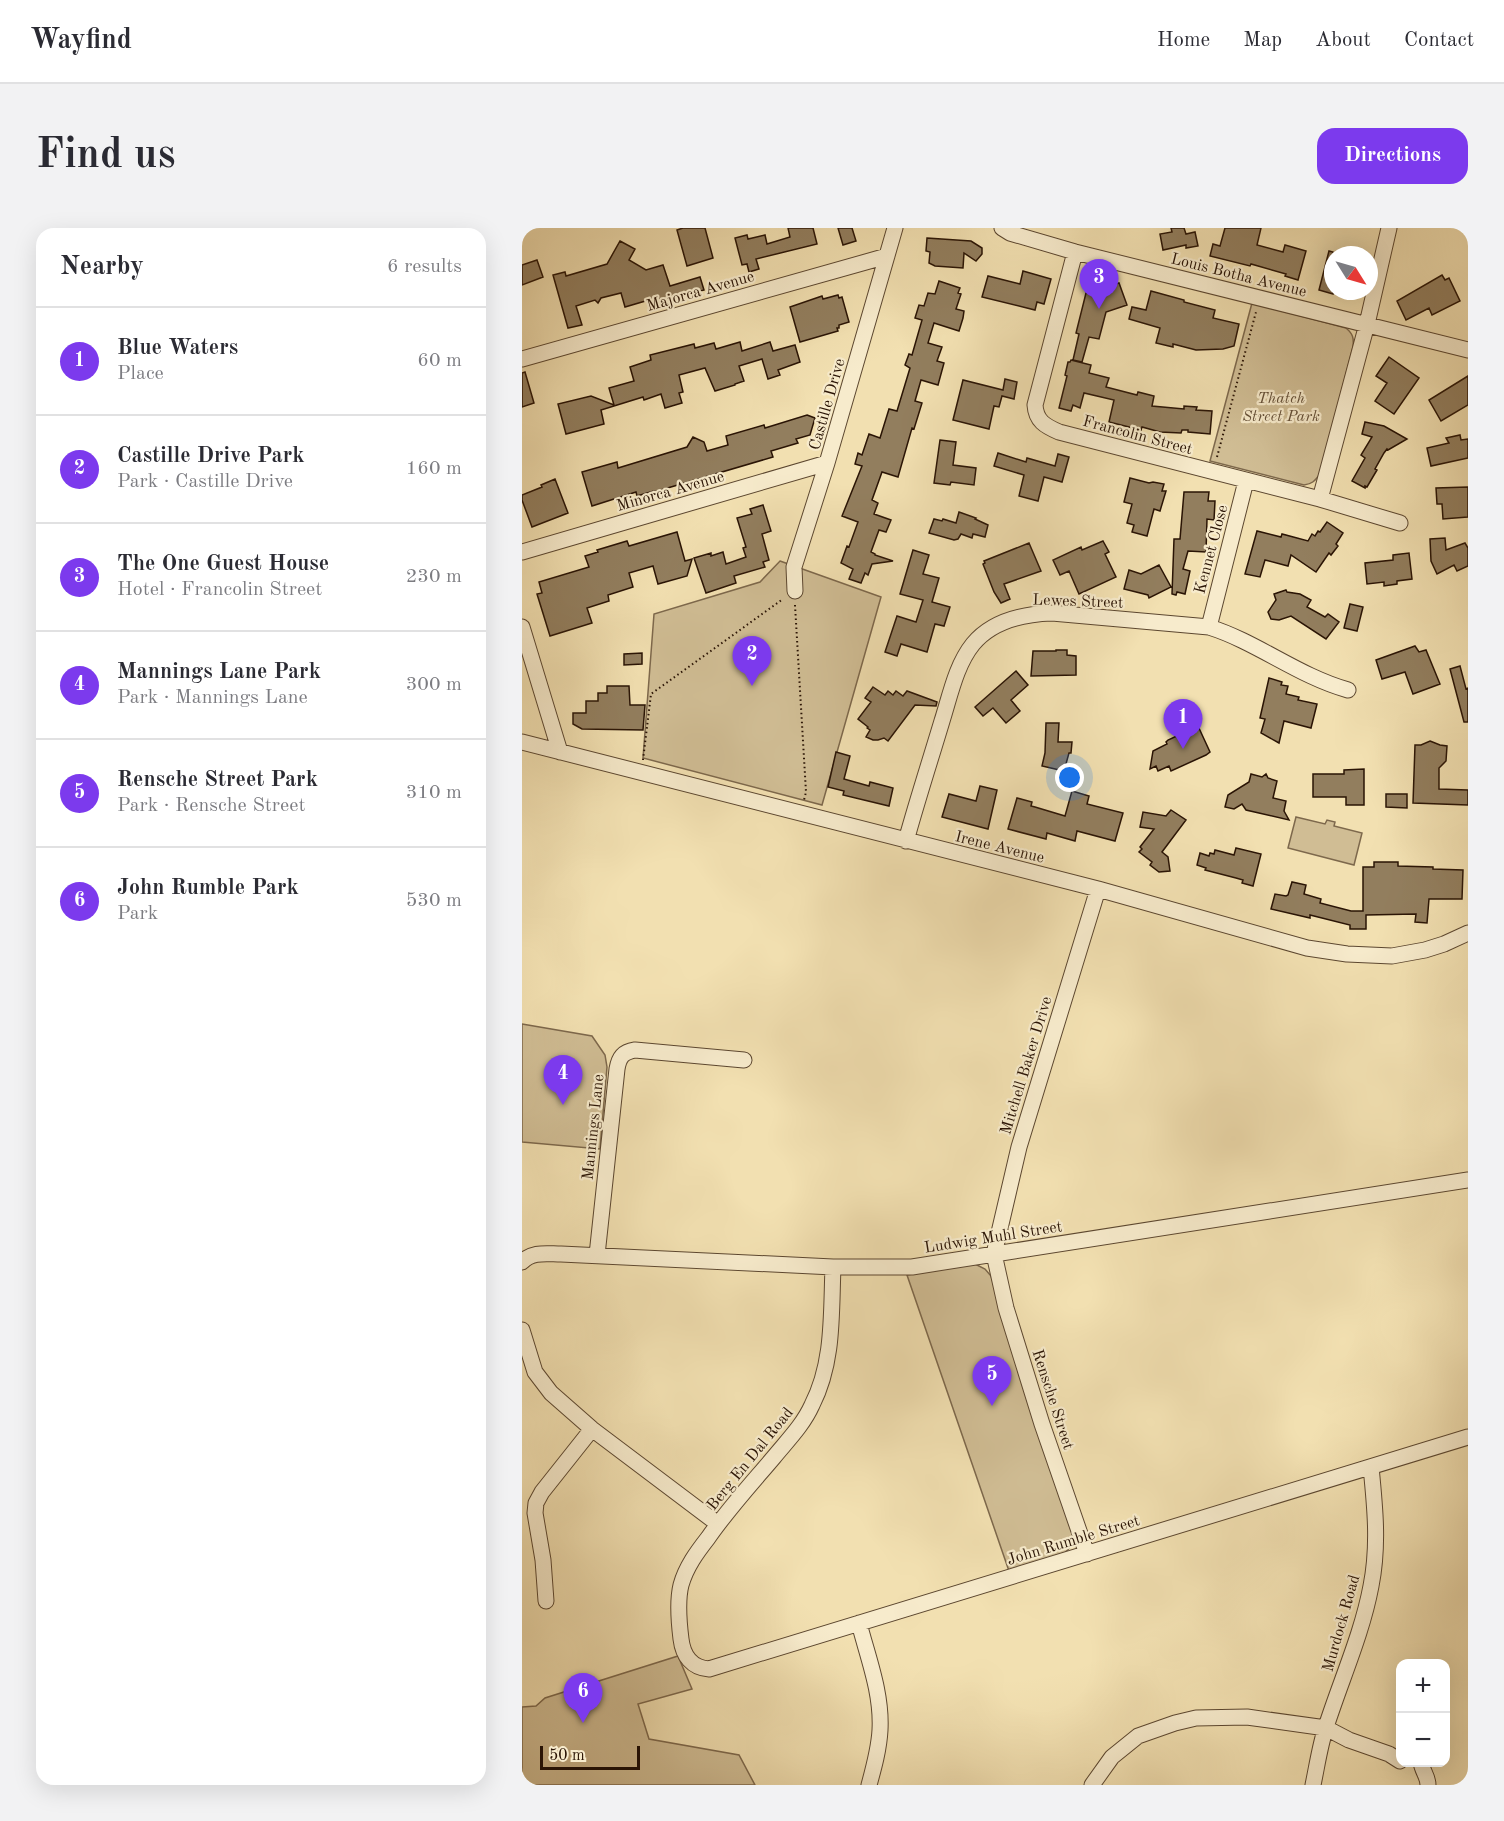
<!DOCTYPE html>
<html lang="en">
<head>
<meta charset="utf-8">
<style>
	:root { --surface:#fff; --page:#f2f2f3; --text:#2b2b33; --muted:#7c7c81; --line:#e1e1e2; --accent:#7c3aed }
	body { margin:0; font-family:"Old Standard TT",serif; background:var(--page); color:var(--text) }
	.controls { position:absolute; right:18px; bottom:18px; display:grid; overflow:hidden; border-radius:12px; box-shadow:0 6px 24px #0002 }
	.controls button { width:54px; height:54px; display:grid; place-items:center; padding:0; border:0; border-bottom:2px solid var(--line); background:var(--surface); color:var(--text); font:30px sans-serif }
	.compass { position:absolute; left:802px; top:18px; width:54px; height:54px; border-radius:50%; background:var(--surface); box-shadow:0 6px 24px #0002; rotate:127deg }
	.scale { position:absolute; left:18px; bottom:15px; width:100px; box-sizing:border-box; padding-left:6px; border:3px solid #2a1405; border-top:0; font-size:16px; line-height:21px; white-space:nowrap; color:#2a1405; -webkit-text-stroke:4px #f7ebcc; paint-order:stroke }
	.you { position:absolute; left:548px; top:550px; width:21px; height:21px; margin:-15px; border:4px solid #fff; border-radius:50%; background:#1a73e8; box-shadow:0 0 0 9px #1a73e833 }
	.badge { display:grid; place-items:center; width:39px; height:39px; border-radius:50%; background:var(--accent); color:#fff; font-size:20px; font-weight:700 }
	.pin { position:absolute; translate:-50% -50px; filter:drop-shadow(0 2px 3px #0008) }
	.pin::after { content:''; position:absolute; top:32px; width:21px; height:18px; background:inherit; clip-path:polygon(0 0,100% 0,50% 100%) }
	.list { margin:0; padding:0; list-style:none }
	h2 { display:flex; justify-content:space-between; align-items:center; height:78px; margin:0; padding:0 24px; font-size:26px }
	h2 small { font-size:20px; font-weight:400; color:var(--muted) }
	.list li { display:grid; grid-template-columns:39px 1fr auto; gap:18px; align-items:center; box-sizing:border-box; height:108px; padding:0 24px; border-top:2px solid var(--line) }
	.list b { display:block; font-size:22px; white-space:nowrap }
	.list p { margin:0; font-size:20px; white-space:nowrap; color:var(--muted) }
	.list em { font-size:20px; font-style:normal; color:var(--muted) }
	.map { position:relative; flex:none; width:946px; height:1557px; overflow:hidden; border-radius:18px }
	header { display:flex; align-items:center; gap:36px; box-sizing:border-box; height:84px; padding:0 30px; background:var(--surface); border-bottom:2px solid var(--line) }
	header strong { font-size:28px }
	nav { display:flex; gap:33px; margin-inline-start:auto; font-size:21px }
	.intro { display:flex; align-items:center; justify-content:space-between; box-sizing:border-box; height:144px; padding:0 36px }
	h1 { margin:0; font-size:42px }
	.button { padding:15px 27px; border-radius:18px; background:var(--accent); color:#fff; font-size:21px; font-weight:700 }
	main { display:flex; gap:36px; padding:0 36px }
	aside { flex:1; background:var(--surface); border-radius:18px; box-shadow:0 6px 24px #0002 }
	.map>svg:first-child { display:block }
	.green { fill:#d0bd94; stroke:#7d684c; stroke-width:1.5 }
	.building { fill:#927e5e; stroke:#2a1405; stroke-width:1.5 }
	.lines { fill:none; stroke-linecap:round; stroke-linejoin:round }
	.minor-casing { stroke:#5c4730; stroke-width:17 }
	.path { stroke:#2a1405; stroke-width:2; stroke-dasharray:1.5 3; stroke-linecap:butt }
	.minor { stroke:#f7ebcc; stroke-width:15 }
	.labels { text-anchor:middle; stroke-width:4.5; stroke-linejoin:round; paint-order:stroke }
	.street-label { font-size:16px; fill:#2a1405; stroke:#f7ebcc }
	.park-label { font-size:16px; font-style:italic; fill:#644f37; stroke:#f7ebcc }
</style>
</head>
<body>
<header>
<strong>Wayfind</strong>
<nav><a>Home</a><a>Map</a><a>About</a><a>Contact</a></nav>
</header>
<div class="intro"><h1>Find us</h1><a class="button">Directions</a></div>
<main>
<aside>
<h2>Nearby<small>6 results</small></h2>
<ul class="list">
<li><span class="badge">1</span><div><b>Blue Waters</b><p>Place</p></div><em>60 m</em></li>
<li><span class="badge">2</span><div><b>Castille Drive Park</b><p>Park · Castille Drive</p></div><em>160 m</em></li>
<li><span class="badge">3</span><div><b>The One Guest House</b><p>Hotel · Francolin Street</p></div><em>230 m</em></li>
<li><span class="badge">4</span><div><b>Mannings Lane Park</b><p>Park · Mannings Lane</p></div><em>300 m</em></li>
<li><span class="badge">5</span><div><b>Rensche Street Park</b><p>Park · Rensche Street</p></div><em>310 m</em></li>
<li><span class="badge">6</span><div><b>John Rumble Park</b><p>Park</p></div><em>530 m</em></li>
</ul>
</aside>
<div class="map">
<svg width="946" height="1557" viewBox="0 0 946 1557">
	<rect width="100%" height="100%" fill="#f2e0b1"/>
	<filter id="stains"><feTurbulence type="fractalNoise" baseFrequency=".00333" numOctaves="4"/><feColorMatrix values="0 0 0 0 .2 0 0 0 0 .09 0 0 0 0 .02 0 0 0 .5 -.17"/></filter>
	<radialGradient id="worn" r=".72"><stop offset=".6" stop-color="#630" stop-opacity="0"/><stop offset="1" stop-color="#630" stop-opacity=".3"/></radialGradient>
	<path class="green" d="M730 75 824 100C831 106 832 110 831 119L798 246C793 253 790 256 782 257L688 233Z
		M258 333 359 369 300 577 121 530 132 386 238 354Z
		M774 589 803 596 805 592 813 594 812 598 840 605 832 637 766 620Z
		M0 796 70 808 83 827 85 839 78 921 0 914Z
		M453 1036 463 1041 469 1048 551 1308 549 1318 543 1325 487 1343 385 1047Z
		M156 1428 170 1461 116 1476 127 1511 217 1527 233 1557H0V1479L14 1478 23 1470Z"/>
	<path class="building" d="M161 0H183L191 30 165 38 155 2Z
		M266 0H291L295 16 234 31 237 41 227 44 225 36 220 37 213 10 225 7 226 11 243 7 245 16 268 9Z
		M316 0H330L334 13 321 17Z
		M649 0H662L664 6 673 4 676 18 664 20V17L641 22 638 6 650 4Z
		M703 0H739L735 17 761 24 763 17 784 23 776 52 763 48 764 46 729 36 728 38 688 28 691 16 698 18Z
		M405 10 449 13 460 20V26L454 33 442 25 441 40 413 38 407 35 408 24 404 23Z
		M98 13 113 21 107 32 124 42 141 37 148 58 178 49 182 62 152 70 153 72 139 76 137 69 103 79 99 65 79 70 76 75 73 72 54 78 60 97 46 100 31 47 43 44 44 48 85 36Z
		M807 23 811 24V66L797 62Z
		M15 32 21 49 0 57V37Z
		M501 43 529 51 522 76 515 74 513 82 460 69 466 48 498 56Z
		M920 47 923 52 927 50 938 73 910 87 907 80 884 92 875 73Z
		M572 51 593 56 597 55 605 77 584 84 577 111 567 109 560 134 551 132 557 106 554 105 567 53Z
		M417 53 438 60 436 65 439 66 434 81 442 83 441 90 437 103 412 95 406 115 420 119 415 133 422 135 416 157 399 152 393 173 400 175 392 201 390 200 376 249 360 244 350 272 356 275 352 286 369 292 364 304 357 302 349 324 353 326V327L371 333 350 336 346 347 343 345 339 355 327 351 331 341 319 335 325 318 327 319 336 294 320 288 340 238 333 236 336 225 340 227 347 206 358 210 367 181 375 183 388 140 383 137 387 126 390 127 400 92 393 90 397 77 402 78 406 65 413 66Z
		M629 63 662 72V74L693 82 691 90 717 96 712 118 701 121 674 122 651 116V119L634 115 638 100 607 91 610 79 624 82Z
		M316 67 317 70 320 69 327 94 317 97V100H315L316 103 278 114 268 79 300 68 301 71Z
		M218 114 220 123 248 114 251 123 273 117 278 134 256 142 258 147 246 151 240 131 217 138 222 153 213 156V157L193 163 183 140 157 147 161 164 157 165 160 175 143 180 139 166 122 172 121 169 79 182 82 196 44 206 36 176 69 168 92 177 87 160 112 153 108 139 129 132 128 127 172 116 173 120 192 115 194 121Z
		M867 129 897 150 872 186 853 173 865 155 854 148Z
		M549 132 569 137 567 145 587 150 584 159 615 167 616 164 632 168 630 178 662 181V178L675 179 674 182 690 183 688 206 666 204V202H660L659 205 638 204 620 199 619 202 587 194 592 172 562 165 558 180 551 177 549 183 537 180 545 148 543 147 546 134H548Z
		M3 144 12 175 0 179V145Z
		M946 148V177L919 193 907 172Z
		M483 151 495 154 492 171 480 168 477 179 472 178 467 201 431 192 441 152 481 162Z
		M285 187 293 190 288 207 274 211 276 215 249 223 251 229 132 264V263L115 268 114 264 70 278 60 244 95 234 96 240 165 219 171 209 182 214 185 223 206 217 204 208 242 197 243 200Z
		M843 194 862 198 885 211 866 222 865 221 862 225 853 241 855 242 845 259 843 258V260L830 253 843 230 839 227 850 209 840 206Z
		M938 207 939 212 946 211V230L909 238 905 220 927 215 924 210Z
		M418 212 434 214 431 237 454 240 452 257 429 254 428 257 412 255Z
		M476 225 504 234 505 230 533 238 536 226 547 229 540 254 522 249 516 273 497 268 502 247 472 238Z
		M608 250 627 255 631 254 642 256 640 263H644L638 283 632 281 625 308 610 304 612 297 605 295 610 276 602 274Z
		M33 251 46 285 10 299 0 272V267L20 259 19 257Z
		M946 259V289L921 291 920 276H915L914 260Z
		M662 264H687L686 273H693L692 292 685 291 684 324 666 323 661 341 668 343 663 366 655 364 654 367 650 366 652 311H658Z
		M241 277 249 303 240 306 247 332 241 334 243 339 212 348 214 355 184 365 172 330 189 325V328L201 324 204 336 224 329 221 320 224 319 215 290 230 286 228 281Z
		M437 284 454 290 453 291 466 297 463 309 451 306 450 310 439 306 436 311 432 312 407 305 412 291 420 293 421 291 434 295Z
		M805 294 821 305 814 316 816 318 809 327 807 325 794 344 769 327 766 338 743 332 738 349 723 346 735 303 759 309 760 306 786 313 790 306 793 308 796 303 798 304Z
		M155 304 163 333 170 331 165 348 136 356 131 338 107 345 111 359 86 367 87 373 65 380 70 395 28 408 15 366 20 365 17 354 67 339 63 328 76 324 75 322 105 313 107 318Z
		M923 310 924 322 943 315 946 320V338L935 343 932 337 915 346 909 333 908 311Z
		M581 313 587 324 583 326 594 349 557 366 547 343 538 347 531 332 559 319 560 322Z
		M507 315 519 343 482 356 488 371 479 375 472 364 461 336 463 335 462 333Z
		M391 322 407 327 401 346 417 350 410 374 428 379 422 398 413 396 405 424 379 416 375 428 363 424 375 388 394 394 401 372 378 366Z
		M887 325 890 351 875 353V356L862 358V354L845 356 843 335 871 332V327Z
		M637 337 649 359 627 370 626 367 602 361 607 342 619 346Z
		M764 362 765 364 778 366 789 372 785 379 803 389 806 386 817 394 804 411 769 388 757 392 749 391 746 384 754 372 752 366Z
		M828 376 841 379 835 403 822 400Z
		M893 418 897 424 904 422 918 456 891 466 883 444 860 451 854 432Z
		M534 422H545V427L554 428V447L509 448 511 423H534Z
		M120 425V436L102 437V426Z
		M938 438 944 461 946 460V494H942L928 441Z
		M494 443 506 457 489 472 498 483 484 495 471 480 461 488 453 479Z
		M747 450 760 454 759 457 766 458 764 466 777 469 776 472 795 476 789 500 762 493 757 515 739 505 743 491 738 490Z
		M85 458H107L108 477H123L121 502 60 501 51 496V485H64V473H76V465H85Z
		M351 459 363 467 366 463 371 467 374 463 381 468 385 463 415 474 414 478 393 477 366 513 362 510 356 512H351L344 509 348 502 345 500 346 499 336 491 349 474 343 470Z
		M524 495H537L536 514H550L549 525H547L542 543 520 538 523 525Z
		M676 498 688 524 684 527 649 543 647 538 636 543 634 538 628 541 631 523 645 516 644 514 646 512Z
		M908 513 918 517 925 518 924 533 917 540V561L946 562V577L891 575 893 517H899Z
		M314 524 328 528 322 551 347 558 348 554 371 560 367 578 321 567 322 563 306 559Z
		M842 541V577H824V569H791V546H822V542Z
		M729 546 740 549 744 546 746 550 755 553 751 570 764 573 762 583 767 592 724 582 720 576 712 581 703 579 706 567 727 554Z
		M458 558 475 562 466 601 420 589 427 566 454 573Z
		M550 563 567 568 565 576 601 585 593 613 555 603 553 613 525 605 524 611 486 601 495 570 510 574 509 578 513 579 543 588Z
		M864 566H885V580L864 579Z
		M649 582 664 592 640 624 646 629 648 643 637 644 628 637 630 634 617 624 620 621 618 619 632 601 618 599 621 584 644 588Z
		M714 620 739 626 731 658 720 655 721 652 714 650 683 642 684 640 675 637 678 625 687 628 688 625 692 626 693 622 712 627Z
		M852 634H876V638L911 639V641L941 642 940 671H907L905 695 893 694 894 686 844 687V701H828V697L788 687V690L749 681 753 666 764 668 766 667 770 654 784 657 782 666 799 671 798 675 829 683H841V639H852Z"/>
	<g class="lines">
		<g class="minor-casing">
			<path id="minor" d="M480 0 488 5 553 24 946 122
				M553 24 513 177C514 193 523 198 537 204L798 271 878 295
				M0 131 365 28
				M798 271 845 96 867 0
				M0 324 305 235
				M273 363 272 339 305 235 373 0
				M0 399 38 524
				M687 399 724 253
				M0 514 576 661 785 720 825 726 870 728 903 722 922 716 946 705
				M384 613C395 573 408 533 420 493 428 468 434 437 451 416 470 393 501 386 530 385L687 399C735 414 776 448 826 462
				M75 1027 95 841C97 829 101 824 113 822L222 832
				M0 1034C10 1023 25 1026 39 1026L311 1039H390L946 952
				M311 1039C309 1086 312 1134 290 1177 281 1197 266 1212 252 1229 230 1255 206 1281 186 1310 175 1324 164 1339 159 1357 155 1373 157 1395 159 1411 161 1428 170 1440 187 1441L946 1209
				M0 1102 13 1144 29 1165 70 1201 196 1296
				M565 1326 520 1196 484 1080 472 1026 497 919 576 661
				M24 1373 21 1332 13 1285 14 1275 20 1264 70 1201
				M337 1395C346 1430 360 1465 358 1502 357 1521 352 1539 347 1557
				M899 1534C900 1543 906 1548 906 1557
				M570 1557 590 1529 616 1508 653 1495 674 1490 725 1489 804 1500 827 1512 867 1526 878 1533
				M791 1557C795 1538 798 1517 804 1499 819 1452 840 1406 849 1358 857 1318 853 1279 849 1239"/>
		</g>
		<path class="path" d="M695 229 734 84
			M273 377 284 564 282 572
			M121 532 129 466 261 371"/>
		<use href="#minor" class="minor"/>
	</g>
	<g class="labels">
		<g class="street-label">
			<text transform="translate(717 46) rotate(14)" y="6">Louis Botha Avenue</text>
			<text transform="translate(178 62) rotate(-16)" y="6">Majorca Avenue</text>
			<text transform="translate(304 176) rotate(-74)" y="6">Castille Drive</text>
			<text transform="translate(616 206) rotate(15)" y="6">Francolin Street</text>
			<text transform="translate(148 262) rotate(-16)" y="6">Minorca Avenue</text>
			<text transform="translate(688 321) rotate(-75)" y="6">Kennet Close</text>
			<text transform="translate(556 372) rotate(2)" y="6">Lewes Street</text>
			<text transform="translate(478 618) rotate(14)" y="6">Irene Avenue</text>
			<text transform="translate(503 837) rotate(-73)" y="6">Mitchell Baker Drive</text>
			<text transform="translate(70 899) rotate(-84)" y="6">Mannings Lane</text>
			<text transform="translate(471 1008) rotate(-9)" y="6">Ludwig Muhl Street</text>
			<text transform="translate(532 1171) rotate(72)" y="6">Rensche Street</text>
			<text transform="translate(227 1230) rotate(-51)" y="6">Berg En Dal Road</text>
			<text transform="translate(551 1311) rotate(-17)" y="6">John Rumble Street</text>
			<text transform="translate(818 1395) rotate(-74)" y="6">Murdock Road</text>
		</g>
		<g class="park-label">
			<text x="759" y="175">Thatch<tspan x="759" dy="18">Street Park</tspan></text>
		</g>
	</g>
	<rect width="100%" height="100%" filter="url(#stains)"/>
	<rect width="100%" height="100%" fill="url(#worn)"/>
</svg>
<div class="controls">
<button>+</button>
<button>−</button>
</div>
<svg class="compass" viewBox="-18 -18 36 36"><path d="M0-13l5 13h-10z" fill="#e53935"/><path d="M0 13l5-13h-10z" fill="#7c7c81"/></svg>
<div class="scale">50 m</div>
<div class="you"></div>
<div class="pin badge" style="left:661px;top:521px">1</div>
<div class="pin badge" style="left:230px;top:458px">2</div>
<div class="pin badge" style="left:577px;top:81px">3</div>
<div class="pin badge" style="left:41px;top:877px">4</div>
<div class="pin badge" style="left:470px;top:1178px">5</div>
<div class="pin badge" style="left:61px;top:1495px">6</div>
</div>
</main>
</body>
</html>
